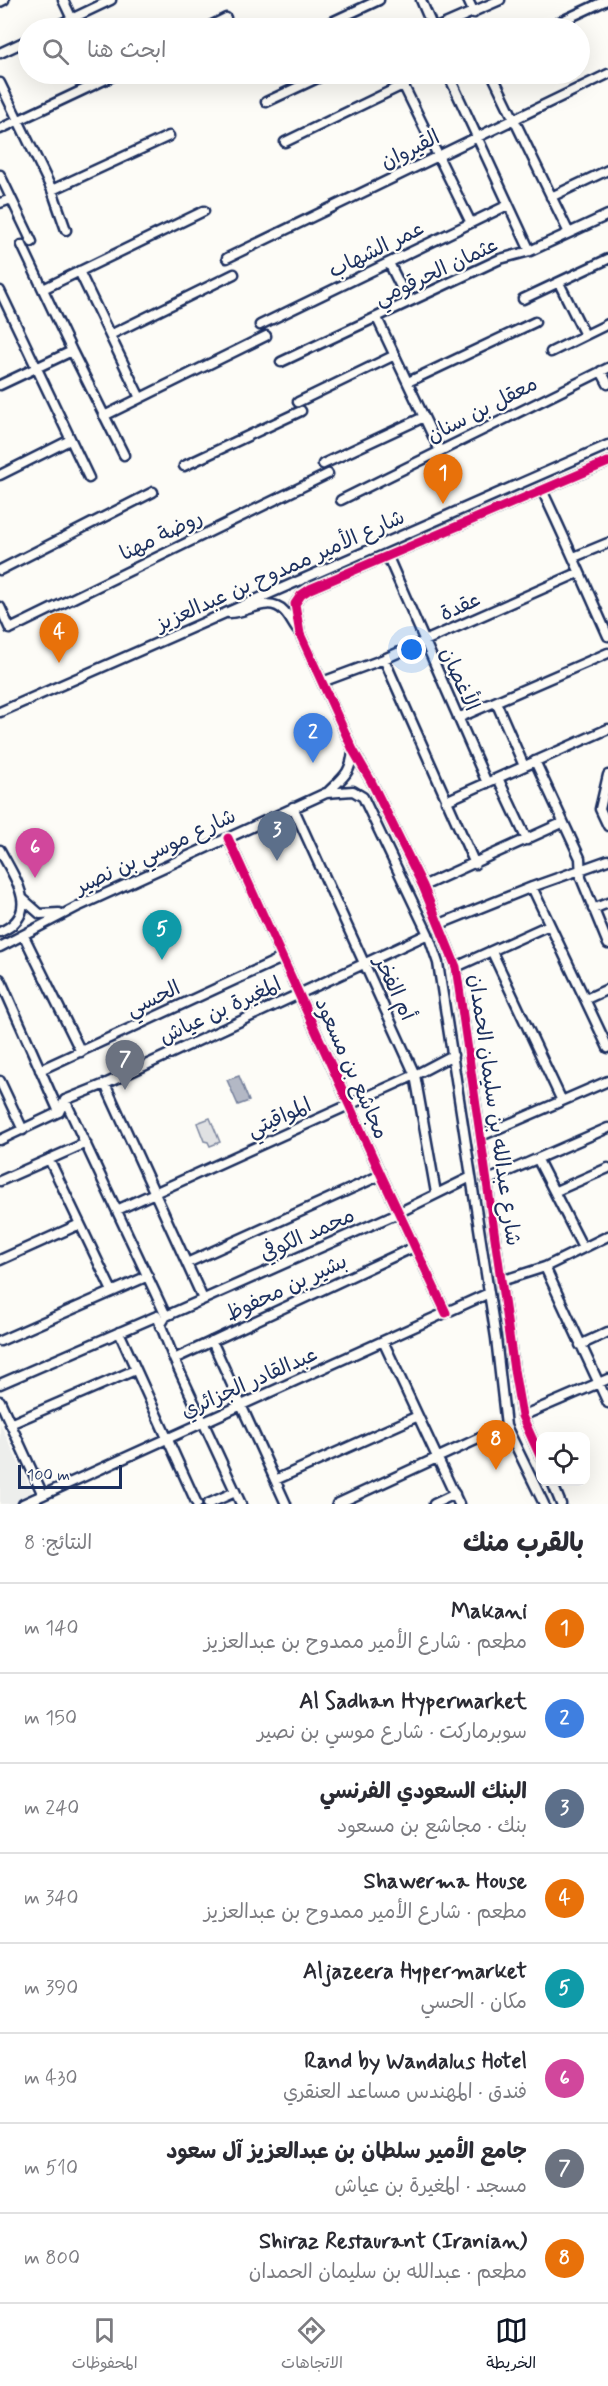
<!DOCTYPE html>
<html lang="ar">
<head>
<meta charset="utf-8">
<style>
	:root { --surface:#fff; --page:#f7f7f7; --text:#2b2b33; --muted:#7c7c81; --line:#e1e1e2; --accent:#111827 }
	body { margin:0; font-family:Mynerve,"Playpen Sans Arabic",sans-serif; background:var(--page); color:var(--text); direction:rtl }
	.controls { position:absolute; right:18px; bottom:18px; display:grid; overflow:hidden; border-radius:12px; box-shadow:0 6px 24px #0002 }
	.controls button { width:54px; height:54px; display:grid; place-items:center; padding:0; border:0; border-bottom:2px solid var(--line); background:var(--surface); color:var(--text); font:30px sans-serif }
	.scale { position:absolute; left:18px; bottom:15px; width:104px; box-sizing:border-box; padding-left:6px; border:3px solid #1b2f5e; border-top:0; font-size:16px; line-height:21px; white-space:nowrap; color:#1b2f5e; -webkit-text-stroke:4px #fdfcf7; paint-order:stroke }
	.you { position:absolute; left:412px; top:650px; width:21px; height:21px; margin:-15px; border:4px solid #fff; border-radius:50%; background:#1a73e8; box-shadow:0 0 0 9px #1a73e833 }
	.badge { display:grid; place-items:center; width:39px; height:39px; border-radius:50%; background:var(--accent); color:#fff; font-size:20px; font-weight:700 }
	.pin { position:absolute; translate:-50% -50px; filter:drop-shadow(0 2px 3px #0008) }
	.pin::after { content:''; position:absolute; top:32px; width:21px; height:18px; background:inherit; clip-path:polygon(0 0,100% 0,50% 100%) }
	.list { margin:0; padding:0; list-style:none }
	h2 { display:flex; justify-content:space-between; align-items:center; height:78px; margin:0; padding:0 24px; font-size:26px }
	h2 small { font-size:20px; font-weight:400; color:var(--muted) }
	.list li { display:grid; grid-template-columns:39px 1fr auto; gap:18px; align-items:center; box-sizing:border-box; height:90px; padding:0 24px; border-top:2px solid var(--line) }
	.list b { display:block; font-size:22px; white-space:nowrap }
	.list p { margin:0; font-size:20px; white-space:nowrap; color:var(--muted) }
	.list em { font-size:20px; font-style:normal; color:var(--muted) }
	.icon { flex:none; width:33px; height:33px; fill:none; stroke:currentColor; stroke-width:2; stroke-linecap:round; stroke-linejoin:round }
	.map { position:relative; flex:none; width:608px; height:1504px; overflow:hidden; direction:ltr }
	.search { position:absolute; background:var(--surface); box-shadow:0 6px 24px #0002; left:18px; right:18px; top:18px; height:66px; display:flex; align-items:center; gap:15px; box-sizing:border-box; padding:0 21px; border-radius:33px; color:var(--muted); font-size:22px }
	.sheet { height:798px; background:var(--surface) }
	nav { display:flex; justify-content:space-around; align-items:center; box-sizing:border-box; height:84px; border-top:2px solid var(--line); background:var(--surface); font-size:16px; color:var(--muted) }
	nav a { display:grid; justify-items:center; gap:3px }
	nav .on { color:var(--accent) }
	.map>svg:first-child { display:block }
	.built { fill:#edeeec }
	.grass { fill:#e0e1e3; stroke:#7e88a0; stroke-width:1.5 }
	.water { fill:#b3b8c5; stroke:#76819c; stroke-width:1.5 }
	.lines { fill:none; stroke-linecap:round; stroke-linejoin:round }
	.minor-casing { stroke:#1b2f5e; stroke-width:13 }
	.minor { stroke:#fdfcf7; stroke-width:8 }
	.cycleway-casing { stroke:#fdfcf7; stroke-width:13 }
	.cycleway { stroke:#d6006c; stroke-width:9 }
	.labels { text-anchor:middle; stroke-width:4.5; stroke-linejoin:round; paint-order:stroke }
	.street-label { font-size:21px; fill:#1b2f5e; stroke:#fdfcf7 }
</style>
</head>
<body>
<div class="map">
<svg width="608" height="1504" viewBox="0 0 608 1504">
	<rect width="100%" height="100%" fill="#fdfcf7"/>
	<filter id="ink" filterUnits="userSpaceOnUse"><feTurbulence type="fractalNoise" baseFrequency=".0167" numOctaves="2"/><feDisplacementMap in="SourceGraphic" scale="12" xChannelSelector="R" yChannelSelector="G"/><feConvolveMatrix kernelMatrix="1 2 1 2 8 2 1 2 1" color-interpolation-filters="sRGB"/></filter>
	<g filter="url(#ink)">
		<path class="built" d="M0 1423 34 1496 16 1504H0Z"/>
		<path class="grass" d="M210 1118 220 1142 210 1146 208 1142 204 1141 197 1123Z"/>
		<path class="water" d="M239 1076 249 1101 238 1105 227 1080Z"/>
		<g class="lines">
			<g class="minor-casing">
				<path id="minor" d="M63 0 72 19
					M421 0 430 21V28
					M468 0 474 13
					M0 2 4 0
					M52 28 111 0
					M206 28 226 18
					M319 28 379 0
					M436 28 500 0
					M547 28 607 0
					M0 53 28 40
					M398 74 471 223
					M448 74 530 251
					M492 74 569 233
					M0 83 52 190 66 230
					M266 102 326 74
					M0 129 117 74
					M285 142 405 84
					M0 175 32 242
					M52 190 169 136
					M551 197 608 170
					M0 203 11 199
					M22 245 72 351 124 455
					M227 258 608 74
					M389 263 408 301
					M79 271 140 398
					M559 283 585 335
					M43 289 204 211
					M0 291 89 478
					M523 299 608 259
					M377 318 440 451
					M260 325 508 205
					M110 335 234 274
					M551 352 608 324
					M281 362 500 259 530 251 608 215
					M601 371 608 384
					M408 382 535 322
					M0 385 72 351
					M298 402 395 355
					M104 416 266 336
					M323 464 424 417
					M184 466 301 411
					M0 475 70 440
					M542 490C565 538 586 587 608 636
					M341 500 608 368
					M388 557 487 783
					M574 557 608 543
					M0 570 153 492
					M0 607 10 629 328 474
					M230 613C248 613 268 595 284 611 290 617 293 625 298 631
					M384 659 475 864
					M322 682 384 659 578 573
					M496 702 524 766
					M0 712 608 445
					M458 718 608 653
					M535 761 580 858 581 878 608 944
					M608 775 600 809 608 826
					M498 778 527 840
					M327 793C343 777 351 774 353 750
					M446 801 608 729
					M293 807 415 1075 436 1193
					M228 838 381 1175 446 1313
					M0 850C15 879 42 914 0 932
					M423 886 562 823
					M532 887 608 1048
					M23 899 40 914 59 913
					M593 909 608 903
					M440 924 532 887 608 860
					M24 936 81 1052
					M0 947 79 906 326 793 353 791 363 797 428 934 438 963 496 1338 506 1426 544 1504
					M492 952 562 1101
					M456 967 549 925
					M0 979 59 1112
					M586 999 608 989
					M40 1070 282 958
					M0 1081 23 1130
					M105 1084 203 1299
					M65 1100 166 1316
					M481 1136 608 1081
					M0 1140 59 1112 65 1100 105 1084 428 934
					M49 1159 112 1291
					M538 1160 583 1248
					M0 1181 86 1143
					M486 1181 608 1128
					M556 1191 608 1168
					M117 1210 415 1075 453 1055
					M0 1260 80 1224
					M187 1263 381 1175
					M545 1267 608 1403
					M501 1281 545 1267 608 1236
					M160 1326 166 1316 398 1213 471 1177
					M119 1332 197 1504
					M0 1341 148 1276
					M212 1341 286 1504
					M383 1341 459 1504
					M580 1345 608 1332
					M174 1359 414 1247
					M0 1384 157 1316 174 1359 241 1504
					M0 1401 43 1495
					M522 1416 608 1379
					M10 1424 135 1370
					M540 1456 522 1416 514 1370 456 967 423 886 371 781 353 750 300 634 295 604 301 595 310 589 608 462
					M275 1480 418 1416
					M552 1482 561 1504
					M23 1504 489 1293
					M208 1504 235 1492
					M337 1504 506 1426
					M434 1504 455 1494"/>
			</g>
			<use href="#minor" class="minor"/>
			<g class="cycleway-casing">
				<path id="cycleway" d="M228 838 381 1175 446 1313
					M540 1456 522 1416 514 1370 456 967 423 886 371 781 353 750 300 634 295 604 301 595 310 589 608 462"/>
			</g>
			<use href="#cycleway" class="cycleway"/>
		</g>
	</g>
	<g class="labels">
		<g class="street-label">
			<text transform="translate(410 149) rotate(-26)" y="7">القيروان</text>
			<text transform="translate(376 249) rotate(-26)" y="7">عمر الشهاب</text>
			<text transform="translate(436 271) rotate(-25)" y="7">عثمان الحرقومي</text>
			<text transform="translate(482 409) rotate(-27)" y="7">معقل بن سنان</text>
			<text transform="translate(161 535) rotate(-26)" y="7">روضة مهنا</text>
			<text transform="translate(280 570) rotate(-24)" y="7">شارع الأمير ممدوح بن عبدالعزيز</text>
			<text transform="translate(460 606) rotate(-24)" y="7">عقدة</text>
			<text transform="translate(460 679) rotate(66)" y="7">الأغصان</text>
			<text transform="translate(155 851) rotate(-25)" y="7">شارع موسي بن نصير</text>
			<text transform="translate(395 988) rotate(65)" y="7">أم الفخر</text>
			<text transform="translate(153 998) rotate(-25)" y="7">الحسي</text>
			<text transform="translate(220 1010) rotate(-25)" y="7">المغيرة بن عياش</text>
			<text transform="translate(352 1068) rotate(66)" y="7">مجاشع بن مسعود</text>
			<text transform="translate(495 1110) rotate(82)" y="7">شارع عبدالله بن سليمان الحمدان</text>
			<text transform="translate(279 1117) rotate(-24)" y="7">المواقيتي</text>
			<text transform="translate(307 1234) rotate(-24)" y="7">محمد الكوفي</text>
			<text transform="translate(286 1287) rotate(-25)" y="7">بشير بن محفوظ</text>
			<text transform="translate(249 1382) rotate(-24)" y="7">عبدالقادر الجزائري</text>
		</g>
	</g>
</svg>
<div class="controls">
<button><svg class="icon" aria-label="locate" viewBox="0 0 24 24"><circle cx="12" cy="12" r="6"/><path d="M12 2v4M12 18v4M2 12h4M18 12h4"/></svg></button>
</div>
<div class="scale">100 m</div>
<div class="you"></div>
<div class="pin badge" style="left:443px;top:504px;background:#e8710a">1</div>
<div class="pin badge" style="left:313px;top:763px;background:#3f7fe0">2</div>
<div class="pin badge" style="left:277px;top:861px;background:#5c6f8a">3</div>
<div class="pin badge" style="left:59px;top:663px;background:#e8710a">4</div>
<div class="pin badge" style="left:162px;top:960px;background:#0f9aa8">5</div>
<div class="pin badge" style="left:35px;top:878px;background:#d1479c">6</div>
<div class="pin badge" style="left:125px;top:1090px;background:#6b7280">7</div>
<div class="pin badge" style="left:496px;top:1470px;background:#e8710a">8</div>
<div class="search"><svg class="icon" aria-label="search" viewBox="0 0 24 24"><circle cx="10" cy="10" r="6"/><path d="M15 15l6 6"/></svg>ابحث هنا</div>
</div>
<section class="sheet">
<h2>بالقرب منك<small>النتائج: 8</small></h2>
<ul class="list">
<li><span class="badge" style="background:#e8710a">1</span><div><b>Makani</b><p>مطعم · شارع الأمير ممدوح بن عبدالعزيز</p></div><em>140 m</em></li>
<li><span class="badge" style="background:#3f7fe0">2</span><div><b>Al Sadhan Hypermarket</b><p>سوبرماركت · شارع موسي بن نصير</p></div><em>150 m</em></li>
<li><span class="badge" style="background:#5c6f8a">3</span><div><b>البنك السعودي الفرنسي</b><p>بنك · مجاشع بن مسعود</p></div><em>240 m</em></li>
<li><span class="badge" style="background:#e8710a">4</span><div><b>Shawerma House</b><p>مطعم · شارع الأمير ممدوح بن عبدالعزيز</p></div><em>340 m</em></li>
<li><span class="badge" style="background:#0f9aa8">5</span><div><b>Aljazeera Hypermarket</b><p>مكان · الحسي</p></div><em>390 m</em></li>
<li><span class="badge" style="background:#d1479c">6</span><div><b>Rand by Wandalus Hotel</b><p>فندق · المهندس مساعد العنقري</p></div><em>430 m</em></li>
<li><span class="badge" style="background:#6b7280">7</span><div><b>جامع الأمير سلطان بن عبدالعزيز آل سعود</b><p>مسجد · المغيرة بن عياش</p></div><em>510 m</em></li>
<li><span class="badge" style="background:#e8710a">8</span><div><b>Shiraz Restaurant (Iranian)</b><p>مطعم · عبدالله بن سليمان الحمدان</p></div><em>800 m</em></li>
</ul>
</section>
<nav>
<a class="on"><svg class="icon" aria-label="map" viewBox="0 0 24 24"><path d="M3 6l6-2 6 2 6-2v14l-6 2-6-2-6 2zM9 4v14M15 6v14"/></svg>الخريطة</a>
<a><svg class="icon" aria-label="directions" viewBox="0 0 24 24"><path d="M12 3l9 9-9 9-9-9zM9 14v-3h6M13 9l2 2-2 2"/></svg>الاتجاهات</a>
<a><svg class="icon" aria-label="saved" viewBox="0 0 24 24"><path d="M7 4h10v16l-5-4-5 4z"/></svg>المحفوظات</a>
</nav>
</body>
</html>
